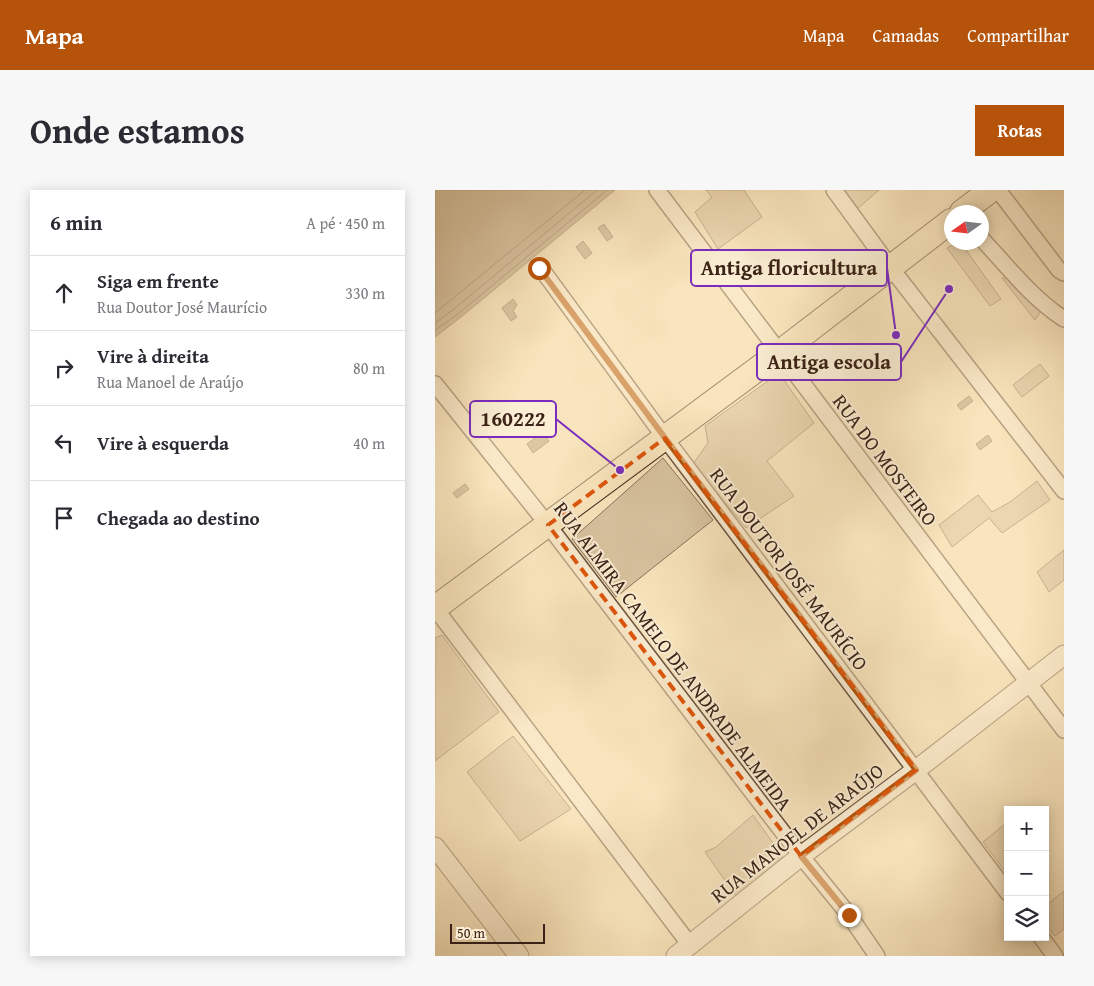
<!DOCTYPE html>
<html lang="pt">
<head>
<meta charset="utf-8">
<style>
	:root { --surface:#fff; --page:#f7f7f7; --text:#2b2b33; --muted:#7c7c81; --line:#e1e1e2; --accent:#b45309 }
	body { margin:0; font-family:"Gentium Book Plus",serif; background:var(--page); color:var(--text) }
	.controls { position:absolute; right:15px; bottom:15px; display:grid; overflow:hidden; border-radius:0px; box-shadow:0 2px 12px #0003 }
	.controls button { width:45px; height:45px; display:grid; place-items:center; padding:0; border:0; border-bottom:1px solid var(--line); background:var(--surface); color:var(--text); font:25px sans-serif }
	.compass { position:absolute; left:509px; top:15px; width:45px; height:45px; border-radius:50%; background:var(--surface); box-shadow:0 2px 12px #0003; rotate:256deg }
	.scale { position:absolute; left:15px; bottom:12px; width:95px; box-sizing:border-box; padding-left:5px; border:2px solid #3a2216; border-top:0; font-size:14px; line-height:18px; white-space:nowrap; color:#3a2216; -webkit-text-stroke:4px #fbeed4; paint-order:stroke }
	.stop { position:absolute; width:15px; height:15px; margin:-11px; border:4px solid #b45309; border-radius:50%; background:#fff }
	.stop.end { background:#b45309; border-color:#fff; box-shadow:0 1px 5px #0008 }
	.list { margin:0; padding:0; list-style:none }
	h2 { display:flex; justify-content:space-between; align-items:center; height:65px; margin:0; padding:0 20px; font-size:21px }
	h2 small { font-size:16px; font-weight:400; color:var(--muted) }
	.list li { display:grid; grid-template-columns:32px 1fr auto; gap:15px; align-items:center; box-sizing:border-box; height:75px; padding:0 20px; border-top:1px solid var(--line) }
	.list b { display:block; font-size:19px; white-space:nowrap }
	.list p { margin:0; font-size:16px; white-space:nowrap; color:var(--muted) }
	.list em { font-size:16px; font-style:normal; color:var(--muted) }
	.icon { flex:none; width:28px; height:28px; fill:none; stroke:currentColor; stroke-width:2; stroke-linecap:round; stroke-linejoin:round }
	.map { position:relative; flex:none; width:629px; height:766px; overflow:hidden; border-radius:0px }
	header { display:flex; align-items:center; gap:30px; box-sizing:border-box; height:70px; padding:0 25px; background:var(--accent); color:#fff }
	header strong { font-size:24px }
	nav { display:flex; gap:28px; margin-inline-start:auto; font-size:18px }
	.intro { display:flex; align-items:center; justify-content:space-between; box-sizing:border-box; height:120px; padding:0 30px }
	h1 { margin:0; font-size:35px }
	.button { padding:12px 22px; border-radius:0px; background:var(--accent); color:#fff; font-size:18px; font-weight:700 }
	main { display:flex; gap:30px; padding:0 30px }
	aside { flex:1; background:var(--surface); border-radius:0px; box-shadow:0 2px 12px #0003 }
	.map>svg:first-child { display:block }
	.green { fill:#d9c4a1; stroke:#8a735c }
	.water { fill:#b8a384; stroke:#866f58 }
	.lines { fill:none; stroke-linecap:round; stroke-linejoin:round }
	.shore { stroke:#79624d; stroke-width:1 }
	.minor-casing { stroke:#6a5340; stroke-width:18 }
	.tertiary-casing { stroke:#6a5340; stroke-width:21 }
	.primary-casing { stroke:#3a2216; stroke-width:26 }
	.minor { stroke:#fbeed4; stroke-width:15 }
	.tertiary { stroke:#fbeed4; stroke-width:19 }
	.primary { stroke:#f9e5bd; stroke-width:24 }
	.route { stroke:#b45309; stroke-width:6 }
	.marked { fill:none; stroke:#df560c; stroke-width:4; stroke-dasharray:10 6; stroke-linejoin:round }
	.labels { text-anchor:middle; stroke-width:4; stroke-linejoin:round; paint-order:stroke }
	.street-label { font-size:20px; fill:#3a2216; stroke:#fbeed4 }
	.leader { fill:none; stroke:#7b2cbf; stroke-width:2 }
	.callout-dot { fill:#7b2cbf; stroke:#fbeed4; stroke-width:2 }
	.callout { fill:#fbeed4; stroke:#7b2cbf; stroke-width:2 }
	.callout-label { font-size:21px; text-anchor:middle; font-weight:bold; fill:#3a2216 }
</style>
</head>
<body>
<header>
<strong>Mapa</strong>
<nav><a>Mapa</a><a>Camadas</a><a>Compartilhar</a></nav>
</header>
<div class="intro"><h1>Onde estamos</h1><a class="button">Rotas</a></div>
<main>
<aside>
<h2>6 min<small>A pé · 450 m</small></h2>
<ul class="list">
<li><svg class="icon" aria-label="ahead" viewBox="0 0 24 24"><path d="M12 20V5M6 11l6-6 6 6"/></svg><div><b>Siga em frente</b><p>Rua Doutor José Maurício</p></div><em>330 m</em></li>
<li><svg class="icon" aria-label="right" viewBox="0 0 24 24"><path d="M7 20v-9h11M14 6l5 5-5 5"/></svg><div><b>Vire à direita</b><p>Rua Manoel de Araújo</p></div><em>80 m</em></li>
<li><svg class="icon" aria-label="left" viewBox="0 0 24 24"><path d="M17 20v-9H6M10 6l-5 5 5 5"/></svg><div><b>Vire à esquerda</b></div><em>40 m</em></li>
<li><svg class="icon" aria-label="arrive" viewBox="0 0 24 24"><path d="M6 21V4h12l-3 4 3 4H6"/></svg><div><b>Chegada ao destino</b></div></li>
</ul>
</aside>
<div class="map">
<svg width="629" height="766" viewBox="0 0 629 766">
	<rect width="100%" height="100%" fill="#f9e5bd"/>
	<filter id="stains"><feTurbulence type="fractalNoise" baseFrequency=".004" numOctaves="4"/><feColorMatrix values="0 0 0 0 .2 0 0 0 0 .09 0 0 0 0 .02 0 0 0 .5 -.17"/></filter>
	<radialGradient id="worn" r=".72"><stop offset=".6" stop-color="#630" stop-opacity="0"/><stop offset="1" stop-color="#630" stop-opacity=".3"/></radialGradient>
	<path class="green" d="M271 0H309L327 27 283 59 260 22 277 7Z
		M408 0H444L422 19Z
		M521 53H526L566 109 555 116 512 58Z
		M576 87 606 121 600 130 567 88Z
		M605 174 614 186 587 207 578 195Z
		M344 183 379 233 332 271 359 306 311 338 258 274 273 253 270 236Z
		M228 268 278 330 181 407 137 349Z
		M602 291 615 310 567 343 554 328 517 357 504 335 543 305 557 322 575 312Z
		M629 360V390L614 402 602 382Z
		M7 445 64 522 0 571V448Z
		M78 546 136 619 85 651 32 582Z
		M318 625 348 667 301 706 270 662 281 657Z
		M570 634 573 638V685L548 652Z
		M629 701V739L620 746 610 735V716Z"/>
	<path class="water" d="M0 0H180L26 127 0 147Z
		M169 34 178 47 172 51 163 38Z
		M148 51 157 63 150 69 141 57Z
		M78 109 82 115 78 121 82 127 76 131 67 118Z
		M534 206 538 211 526 220 522 215Z
		M108 242 114 251 98 263 92 254Z
		M553 245 557 251 545 260 541 254Z
		M30 294 34 299 22 308 18 303Z"/>
	<g class="lines">
		<path class="shore" d="M0 123 150 0
			M0 133 19 119 162 0
			M0 140 23 124 172 0"/>
		<g class="minor-casing">
			<path id="minor" d="M222 0 629 540
				M399 0 456 78 629 301
				M563 0 624 80 629 83
				M546 48C572 76 597 108 629 129
				M105 77 230 248 573 703
				M0 194 113 335 366 666 414 725 442 766
				M0 418 255 755
				M606 747 620 766"/>
		</g>
		<g class="tertiary-casing">
			<path id="tertiary" d="M0 657 84 766
				M241 766 366 666 481 580 629 465"/>
		</g>
		<g class="primary-casing">
			<path id="primary" d="M527 22 556 0
				M0 418 344 163 516 31"/>
		</g>
		<use href="#minor" class="minor"/>
		<use href="#tertiary" class="tertiary"/>
		<use href="#primary" class="primary"/>
	</g>
	<g class="lines">
		<path class="route" d="M104 78 230 248 481 580 366 666 414 725"/>
	</g>
	<path d="M0 0H629V766H0ZM230 248 481 580 366 666 113 335Z" fill="#f9e5bd" fill-opacity=".55" fill-rule="evenodd"/>
	<path class="marked" d="M230 248 481 580 366 666 113 335Z"/>
	<g class="labels">
		<g class="street-label">
			<text transform="translate(450 270) rotate(53)" y="7">RUA DO MOSTEIRO</text>
			<text transform="translate(354 379) rotate(53)" y="7">RUA DOUTOR JOSÉ MAURÍCIO</text>
			<text transform="translate(238 466) rotate(53)" y="7">RUA ALMIRA CAMELO DE ANDRADE ALMEIDA</text>
			<text transform="translate(362 643) rotate(-38)" y="7">RUA MANOEL DE ARAÚJO</text>
		</g>
	</g>
	<path class="leader" d="M461 145L452 78M514 99L466 172M185 280L121 229"/>
	<g class="callout-dot">
		<circle cx="461" cy="145" r="5"/>
		<circle cx="514" cy="99" r="5"/>
		<circle cx="185" cy="280" r="5"/>
	</g>
	<g class="callout">
		<rect x="256" y="60" width="196" height="36" rx="5"/>
		<rect x="322" y="154" width="144" height="36" rx="5"/>
		<rect x="35" y="211" width="86" height="36" rx="5"/>
	</g>
	<g class="callout-label">
		<text x="354" y="85">Antiga floricultura</text>
		<text x="394" y="179">Antiga escola</text>
		<text x="78" y="236">160222</text>
	</g>
	<rect width="100%" height="100%" filter="url(#stains)"/>
	<rect width="100%" height="100%" fill="url(#worn)"/>
</svg>
<div class="controls">
<button>+</button>
<button>−</button>
<button><svg class="icon" aria-label="layers" viewBox="0 0 24 24"><path d="M12 4l9 5-9 5-9-5zM3 14l9 5 9-5"/></svg></button>
</div>
<svg class="compass" viewBox="-18 -18 36 36"><path d="M0-13l5 13h-10z" fill="#e53935"/><path d="M0 13l5-13h-10z" fill="#7c7c81"/></svg>
<div class="scale">50 m</div>
<div class="stop" style="left:104px;top:78px"></div>
<div class="stop end" style="left:414px;top:725px"></div>
</div>
</main>
</body>
</html>
